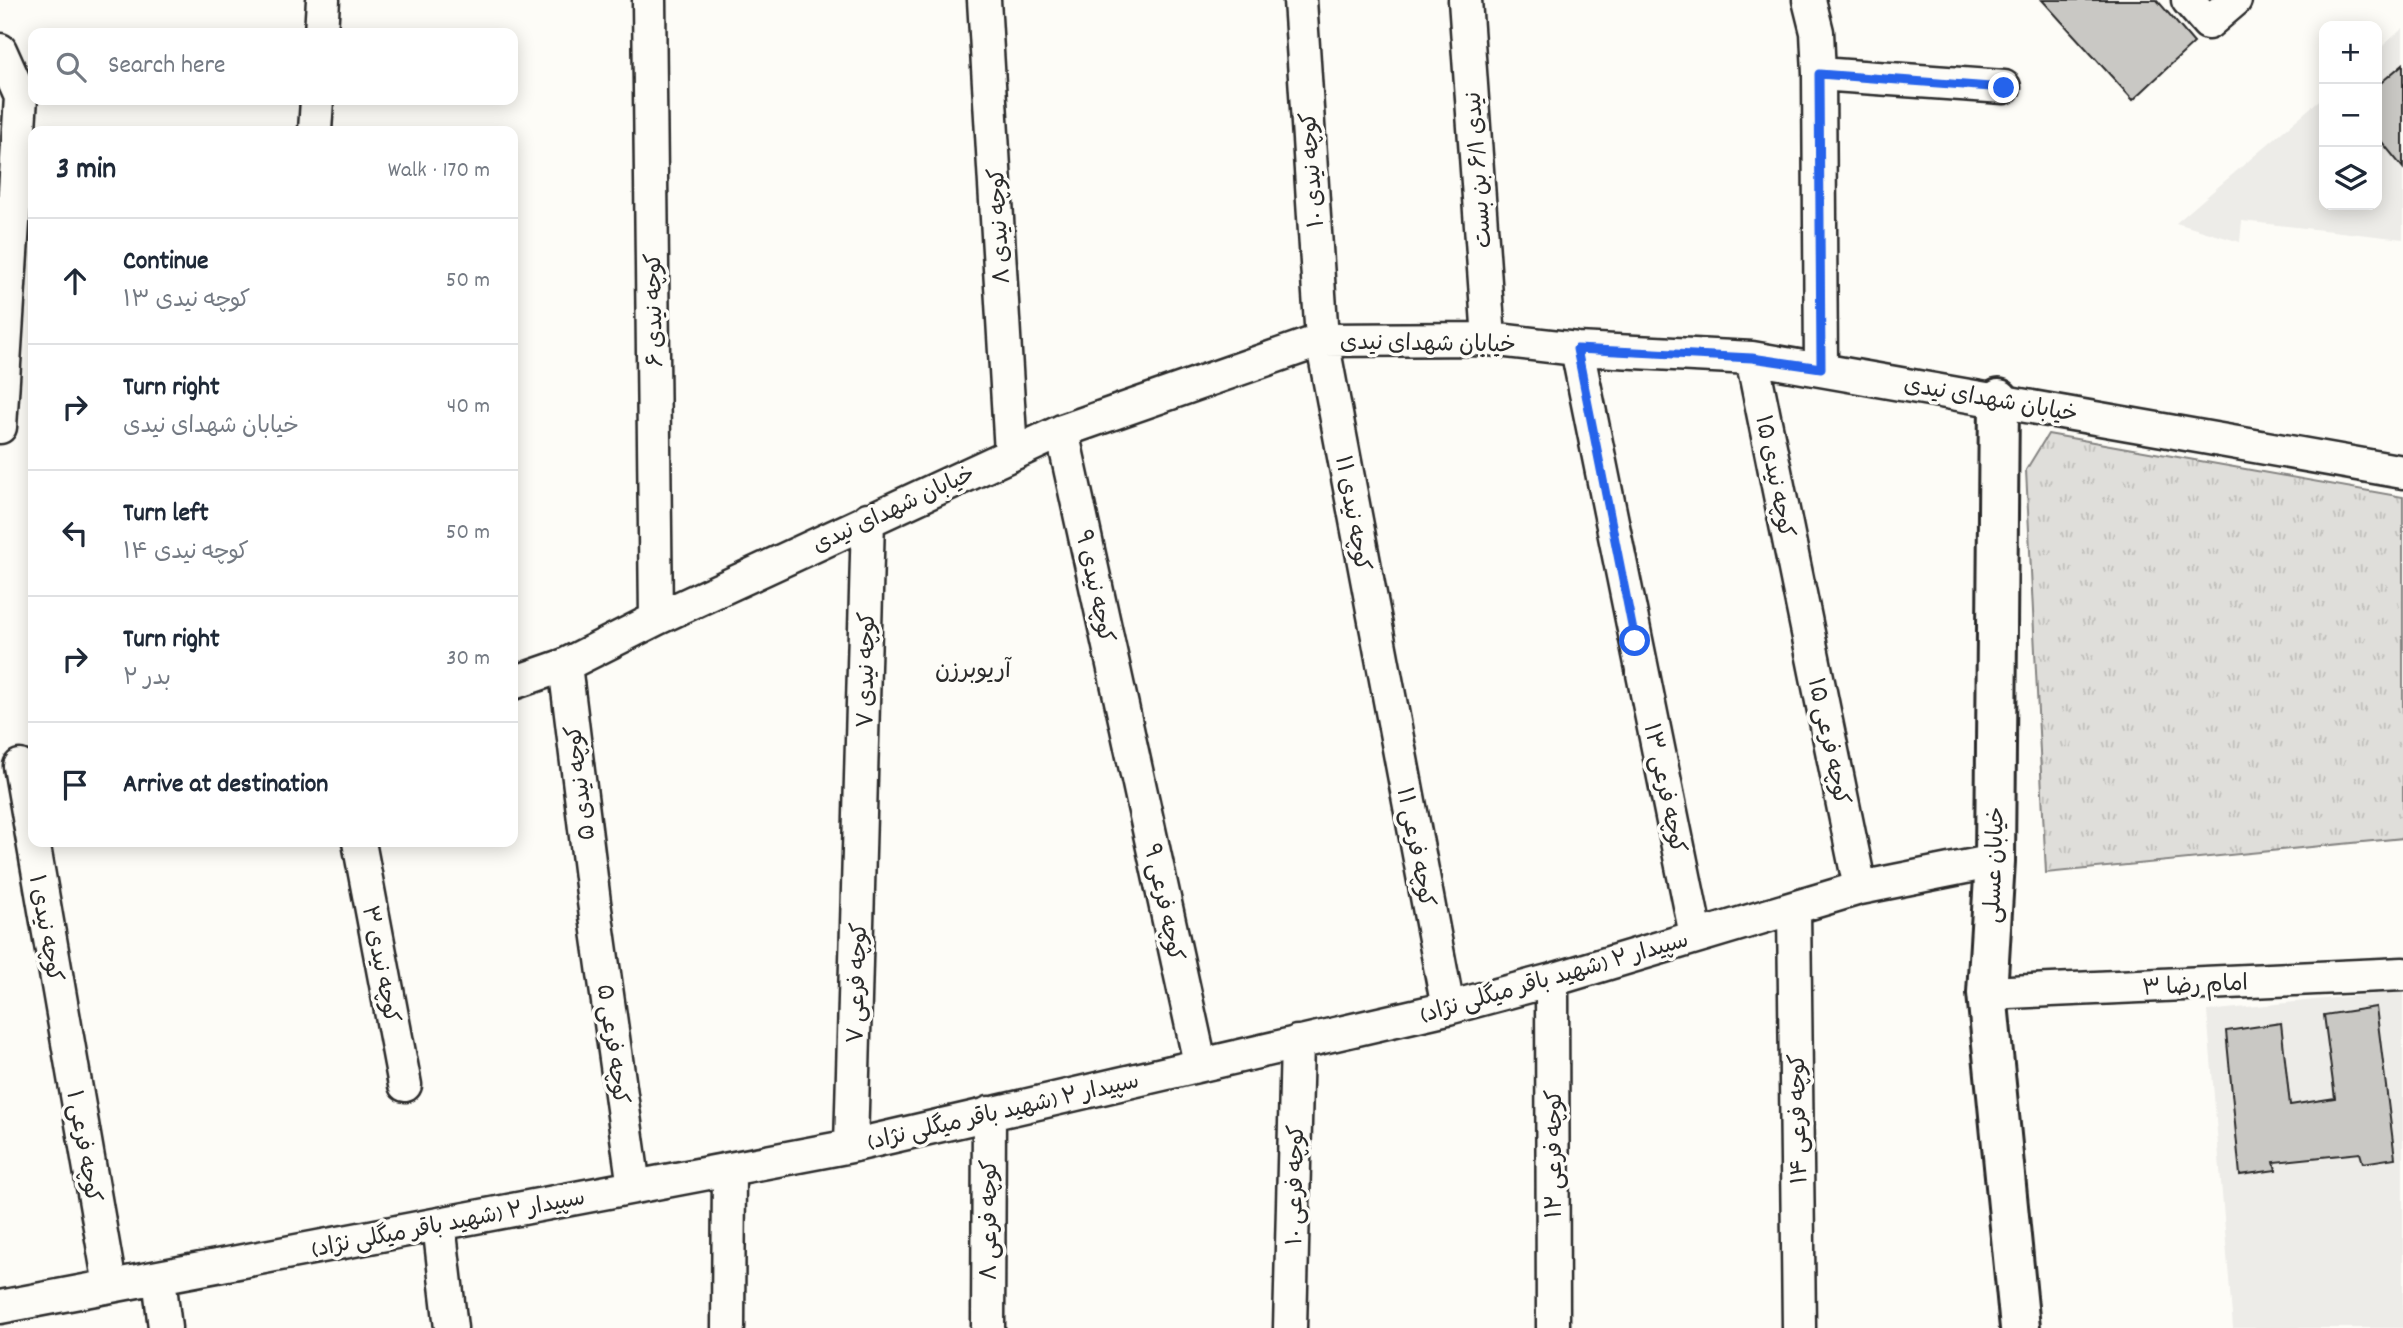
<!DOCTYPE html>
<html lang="en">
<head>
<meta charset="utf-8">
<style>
	:root { --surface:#fff; --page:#f6f6f7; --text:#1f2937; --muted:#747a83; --line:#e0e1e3 }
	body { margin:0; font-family:Dekko,"Playpen Sans Arabic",sans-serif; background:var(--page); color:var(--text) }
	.controls { position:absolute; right:21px; top:21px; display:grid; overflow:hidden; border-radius:14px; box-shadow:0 4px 18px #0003 }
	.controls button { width:63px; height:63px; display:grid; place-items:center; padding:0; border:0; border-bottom:2px solid var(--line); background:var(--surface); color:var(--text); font:35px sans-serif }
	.stop { position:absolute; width:21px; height:21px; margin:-16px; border:5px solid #2563eb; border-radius:50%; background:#fff }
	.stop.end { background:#2563eb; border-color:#fff; box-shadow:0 2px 7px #0008 }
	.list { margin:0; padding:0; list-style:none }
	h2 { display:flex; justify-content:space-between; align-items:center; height:91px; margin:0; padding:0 28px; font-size:30px }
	h2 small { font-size:23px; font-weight:400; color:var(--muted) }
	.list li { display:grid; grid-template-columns:46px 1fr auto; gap:21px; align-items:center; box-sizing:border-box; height:126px; padding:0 28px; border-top:2px solid var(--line) }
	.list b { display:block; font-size:26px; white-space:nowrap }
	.list p { margin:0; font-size:23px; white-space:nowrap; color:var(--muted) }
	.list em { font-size:23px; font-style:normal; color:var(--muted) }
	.icon { flex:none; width:38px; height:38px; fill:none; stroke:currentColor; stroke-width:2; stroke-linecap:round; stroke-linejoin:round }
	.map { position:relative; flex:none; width:2403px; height:1328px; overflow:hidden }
	.search { position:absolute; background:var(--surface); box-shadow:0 4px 18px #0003; left:28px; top:28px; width:490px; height:77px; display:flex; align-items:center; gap:18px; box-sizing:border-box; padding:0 24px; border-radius:14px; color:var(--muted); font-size:26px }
	.panel { position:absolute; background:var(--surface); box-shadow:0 4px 18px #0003; left:28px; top:126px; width:490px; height:721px; border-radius:14px }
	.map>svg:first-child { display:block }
	.built { fill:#edece8 }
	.grass { fill:url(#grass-tufts); stroke:#858482; stroke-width:2 }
	.building { fill:#c9c8c4; stroke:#2b2b2b; stroke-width:2 }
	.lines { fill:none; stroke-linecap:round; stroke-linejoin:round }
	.street-casing { stroke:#2b2b2b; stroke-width:37 }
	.secondary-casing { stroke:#2b2b2b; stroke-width:44 }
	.street { stroke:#fdfcf7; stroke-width:32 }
	.secondary { stroke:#fdfcf7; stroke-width:38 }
	.route { stroke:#2563eb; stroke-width:9 }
	.labels { text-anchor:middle; stroke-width:7; stroke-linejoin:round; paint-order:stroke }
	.street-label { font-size:23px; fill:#2b2b2b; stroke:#fdfcf7 }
	.neighbourhood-label { font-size:24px; fill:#2b2b2b; stroke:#fdfcf7 }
</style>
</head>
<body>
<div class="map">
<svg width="2403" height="1328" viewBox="0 0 2403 1328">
	<defs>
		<pattern id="grass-tufts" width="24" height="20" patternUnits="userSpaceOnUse" patternTransform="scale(1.75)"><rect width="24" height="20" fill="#dfdeda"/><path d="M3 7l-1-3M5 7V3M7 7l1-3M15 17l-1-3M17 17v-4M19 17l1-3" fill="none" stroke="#c0bfbb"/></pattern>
	</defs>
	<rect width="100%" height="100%" fill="#fdfcf7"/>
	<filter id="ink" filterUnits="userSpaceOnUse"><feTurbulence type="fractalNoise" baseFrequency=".0143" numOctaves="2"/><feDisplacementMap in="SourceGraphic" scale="14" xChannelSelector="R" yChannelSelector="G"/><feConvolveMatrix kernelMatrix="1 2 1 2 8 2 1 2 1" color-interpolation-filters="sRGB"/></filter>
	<g filter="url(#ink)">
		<path class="built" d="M2403 28V239L2242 221 2240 242 2176 223 2324 96V205H2377V51Z
			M2403 991V1328H2233L2207 1011Z"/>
		<path class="grass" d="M2048 434 2403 497V838L2046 873 2026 470Z"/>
		<path class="building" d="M2042 0H2157L2194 43 2133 100Z
			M2403 64V168L2377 136V86Z
			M2376 1007 2395 1158 2363 1163 2360 1153 2274 1162 2276 1170 2240 1175 2226 1031 2281 1023 2290 1105 2335 1098 2324 1015Z"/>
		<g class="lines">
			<g class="street-casing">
				<path id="street" d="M649 0 656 619
					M984 0 1011 453
					M1300 0 1322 340 1448 1008
					M1465 0 1489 339
					M1809 0 1817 32 1819 74 1821 368
					M2188 0 2208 23 2235 0
					M321 33 323 0
					M0 50 21 97 0 427
					M1819 74 2004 87
					M315 131 317 100
					M1577 349 1696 935
					M1752 358 1860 888
					M1062 431 1200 1063
					M565 665 594 902 634 1187
					M513 683 565 665 656 619 1062 431 1322 340 1489 339 1577 349 1752 358 2403 472
					M20 766 110 1285
					M359 842 405 1085
					M1794 910 1799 1328
					M1552 980 1553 1328
					M1987 993 2403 974
					M851 1146 868 519
					M439 1224 451 1328
					M159 1277 165 1328
					M0 1307 851 1146 1448 1008 1552 980 1860 888 1995 861
					M728 1328 729 1171
					M988 1328 989 1113
					M1290 1328 1297 1042"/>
			</g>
			<g class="secondary-casing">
				<path id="secondary" d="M1999 399 1995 861 1987 993 2020 1328"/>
			</g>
			<use href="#street" class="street"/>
			<use href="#secondary" class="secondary"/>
		</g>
	</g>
	<g class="lines" filter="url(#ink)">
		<path class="route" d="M1635 641 1577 349 1752 358 1821 368 1819 74 2004 88"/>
	</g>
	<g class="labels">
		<g class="street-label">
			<text transform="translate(1311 170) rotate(-94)" y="8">کوچه نیدی ۱۰</text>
			<text transform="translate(1477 170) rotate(-94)" y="8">نیدی ۶/۱ بن بست</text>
			<text transform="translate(998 226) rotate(-93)" y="8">کوچه نیدی ۸</text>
			<text transform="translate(653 310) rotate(-91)" y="8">کوچه نیدی ۶</text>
			<text transform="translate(1428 342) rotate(1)" y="8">خیابان شهدای نیدی</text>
			<text transform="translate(1991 398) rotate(10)" y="8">خیابان شهدای نیدی</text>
			<text transform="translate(1776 476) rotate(79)" y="8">کوچه نیدی ۱۵</text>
			<text transform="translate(893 508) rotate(-25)" y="8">خیابان شهدای نیدی</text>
			<text transform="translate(1354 513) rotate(80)" y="8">کوچه نیدی ۱۱</text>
			<text transform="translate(1096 586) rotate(78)" y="8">کوچه نیدی ۹</text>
			<text transform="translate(865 670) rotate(-89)" y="8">کوچه نیدی ۷</text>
			<text transform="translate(1830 741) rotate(78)" y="8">کوچه فرعی ۱۵</text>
			<text transform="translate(579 783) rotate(-97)" y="8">کوچه نیدی ۵</text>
			<text transform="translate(1666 788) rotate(78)" y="8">کوچه فرعی ۱۳</text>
			<text transform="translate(1417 847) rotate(79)" y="8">کوچه فرعی ۱۱</text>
			<text transform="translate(1993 865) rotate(-88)" y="8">خیابان عسلی</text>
			<text transform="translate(1165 902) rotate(78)" y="8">کوچه فرعی ۹</text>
			<text transform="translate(47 928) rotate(80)" y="8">کوچه نیدی ۱</text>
			<text transform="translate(382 964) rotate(79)" y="8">کوچه نیدی ۳</text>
			<text transform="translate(1554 976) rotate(-16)" y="8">سپیدار ۲ (شهید باقر میگلی نژاد)</text>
			<text transform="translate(856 983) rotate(-88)" y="8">کوچه فرعی ۷</text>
			<text transform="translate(2195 984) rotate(-3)" y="8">امام رضا ۳</text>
			<text transform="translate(614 1044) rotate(82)" y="8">کوچه فرعی ۵</text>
			<text transform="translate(1003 1110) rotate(-13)" y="8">سپیدار ۲ (شهید باقر میگلی نژاد)</text>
			<text transform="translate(1797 1119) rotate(-91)" y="8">کوچه فرعی ۱۴</text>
			<text transform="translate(85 1146) rotate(80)" y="8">کوچه فرعی ۱</text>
			<text transform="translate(1553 1154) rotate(-90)" y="8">کوچه فرعی ۱۲</text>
			<text transform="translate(1294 1185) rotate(-89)" y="8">کوچه فرعی ۱۰</text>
			<text transform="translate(988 1220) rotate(-90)" y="8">کوچه فرعی ۸</text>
			<text transform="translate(448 1222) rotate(-11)" y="8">سپیدار ۲ (شهید باقر میگلی نژاد)</text>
		</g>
		<g class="neighbourhood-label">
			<text x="973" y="677">آریو‌برزن</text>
		</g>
	</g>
</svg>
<div class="controls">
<button>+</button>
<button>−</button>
<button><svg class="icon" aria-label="layers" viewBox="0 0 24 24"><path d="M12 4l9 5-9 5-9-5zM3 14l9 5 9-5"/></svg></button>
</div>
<div class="stop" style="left:1635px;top:641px"></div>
<div class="stop end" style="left:2004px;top:88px"></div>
<div class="search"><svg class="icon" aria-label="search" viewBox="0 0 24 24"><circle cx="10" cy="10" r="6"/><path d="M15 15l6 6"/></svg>Search here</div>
<section class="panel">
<h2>3 min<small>Walk · 170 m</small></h2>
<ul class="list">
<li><svg class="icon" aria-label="ahead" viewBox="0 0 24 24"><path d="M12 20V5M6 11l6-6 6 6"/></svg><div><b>Continue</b><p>کوچه نیدی ۱۳</p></div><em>50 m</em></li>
<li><svg class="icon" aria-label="right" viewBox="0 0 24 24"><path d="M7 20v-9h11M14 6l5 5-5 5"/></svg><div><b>Turn right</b><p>خیابان شهدای نیدی</p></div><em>40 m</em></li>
<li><svg class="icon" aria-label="left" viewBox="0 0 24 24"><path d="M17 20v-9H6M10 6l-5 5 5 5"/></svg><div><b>Turn left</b><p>کوچه نیدی ۱۴</p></div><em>50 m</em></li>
<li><svg class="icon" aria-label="right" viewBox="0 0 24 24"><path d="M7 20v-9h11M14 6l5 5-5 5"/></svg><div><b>Turn right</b><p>بدر ۲</p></div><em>30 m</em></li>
<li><svg class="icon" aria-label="arrive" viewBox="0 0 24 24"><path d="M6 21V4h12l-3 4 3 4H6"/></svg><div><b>Arrive at destination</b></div></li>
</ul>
</section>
</div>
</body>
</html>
